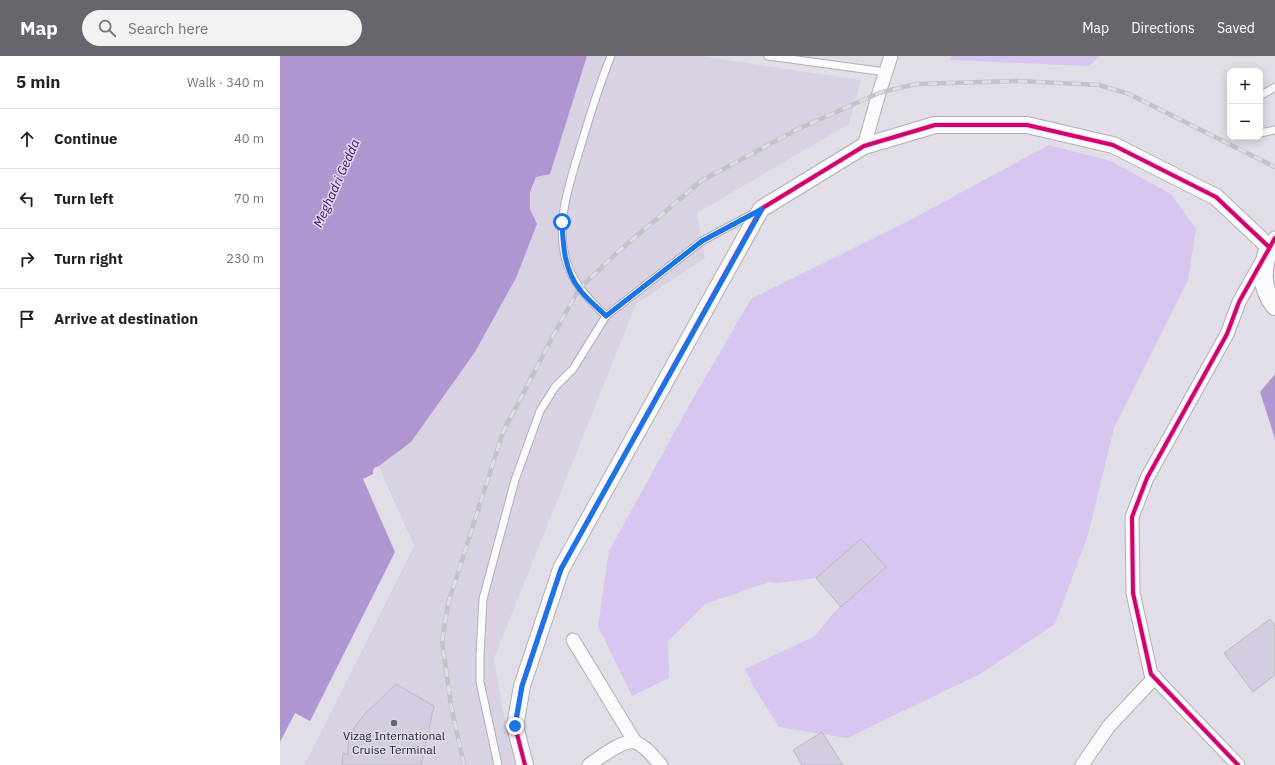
<!DOCTYPE html>
<html lang="en">
<head>
<meta charset="utf-8">
<style>
	:root { --surface:#fff; --page:#f2f2f2; --text:#222; --muted:#767676; --line:#e0e0e0; --accent:#68656c }
	body { margin:0; font-family:"IBM Plex Sans",sans-serif; background:var(--page); color:var(--text) }
	.controls { position:absolute; right:12px; top:12px; display:grid; overflow:hidden; border-radius:8px; box-shadow:0 2px 10px #0003 }
	.controls button { width:36px; height:36px; display:grid; place-items:center; padding:0; border:0; border-bottom:1px solid var(--line); background:var(--surface); color:var(--text); font:20px sans-serif }
	.stop { position:absolute; width:12px; height:12px; margin:-9px; border:3px solid #1a73e8; border-radius:50%; background:#fff }
	.stop.end { background:#1a73e8; border-color:#fff; box-shadow:0 1px 4px #0008 }
	.list { margin:0; padding:0; list-style:none }
	h2 { display:flex; justify-content:space-between; align-items:center; height:52px; margin:0; padding:0 16px; font-size:17px }
	h2 small { font-size:13px; font-weight:400; color:var(--muted) }
	.list li { display:grid; grid-template-columns:26px 1fr auto; gap:12px; align-items:center; box-sizing:border-box; height:60px; padding:0 16px; border-top:1px solid var(--line) }
	.list b { display:block; font-size:15px; white-space:nowrap }
	.list em { font-size:13px; font-style:normal; color:var(--muted) }
	.icon { flex:none; width:22px; height:22px; fill:none; stroke:currentColor; stroke-width:2; stroke-linecap:round; stroke-linejoin:round }
	.map { position:relative; flex:none; width:995px; height:709px; overflow:hidden }
	header { display:flex; align-items:center; gap:24px; box-sizing:border-box; height:56px; padding:0 20px; background:var(--accent); color:#fff }
	header strong { font-size:19px }
	nav { display:flex; gap:22px; margin-inline-start:auto; font-size:14px }
	.search { width:280px; height:36px; background:var(--page); display:flex; align-items:center; gap:10px; box-sizing:border-box; padding:0 14px; border-radius:22px; color:var(--muted); font-size:15px }
	main { display:flex }
	aside { flex:1; background:var(--surface) }
	.map>svg:first-child { display:block }
	.built { fill:#d9d2e3 }
	.green { fill:#d6c6f0 }
	.water { fill:#af96d1 }
	.pier { fill:#e2dee8 }
	.building { fill:#d4cce0; stroke:#bbb8bf }
	.lines { fill:none; stroke-linecap:round; stroke-linejoin:round }
	.service-casing { stroke:#b1afb5; stroke-width:9 }
	.minor-casing { stroke:#b1afb5; stroke-width:15 }
	.tertiary-casing { stroke:#b1afb5; stroke-width:18 }
	.secondary-casing { stroke:#b1afb5; stroke-width:20 }
	.service { stroke:#fbfafc; stroke-width:7 }
	.minor { stroke:#fbfafc; stroke-width:13 }
	.tertiary { stroke:#fbfafc; stroke-width:16 }
	.secondary { stroke:#fbfafc; stroke-width:18 }
	.rail-casing { stroke:#c3c2c5; stroke-width:4.5 }
	.rail { stroke:#e1dbeb; stroke-width:3; stroke-dasharray:9; stroke-linecap:butt }
	.cycleway-casing { stroke:#e1dbeb; stroke-width:6 }
	.cycleway { stroke:#d6006c; stroke-width:4 }
	.route { stroke:#1a73e8; stroke-width:5 }
	.poi-dot { fill:#68656c; stroke:#e1dbeb; stroke-width:1.5 }
	.labels { text-anchor:middle; stroke-width:3; stroke-linejoin:round; paint-order:stroke }
	.poi-label { font-size:12px; fill:#27242a; stroke:#e1dbeb }
	.water-label { font-size:13px; font-style:italic; fill:#410a6e; stroke:#e1dbeb }
</style>
</head>
<body>
<header>
<strong>Map</strong>
<div class="search"><svg class="icon" aria-label="search" viewBox="0 0 24 24"><circle cx="10" cy="10" r="6"/><path d="M15 15l6 6"/></svg>Search here</div>
<nav><a>Map</a><a>Directions</a><a>Saved</a></nav>
</header>
<main>
<aside>
<h2>5 min<small>Walk · 340 m</small></h2>
<ul class="list">
<li><svg class="icon" aria-label="ahead" viewBox="0 0 24 24"><path d="M12 20V5M6 11l6-6 6 6"/></svg><div><b>Continue</b></div><em>40 m</em></li>
<li><svg class="icon" aria-label="left" viewBox="0 0 24 24"><path d="M17 20v-9H6M10 6l-5 5 5 5"/></svg><div><b>Turn left</b></div><em>70 m</em></li>
<li><svg class="icon" aria-label="right" viewBox="0 0 24 24"><path d="M7 20v-9h11M14 6l5 5-5 5"/></svg><div><b>Turn right</b></div><em>230 m</em></li>
<li><svg class="icon" aria-label="arrive" viewBox="0 0 24 24"><path d="M6 21V4h12l-3 4 3 4H6"/></svg><div><b>Arrive at destination</b></div></li>
</ul>
</aside>
<div class="map">
<svg width="995" height="709" viewBox="0 0 995 709">
	<rect width="100%" height="100%" fill="#e2dee8"/>
	<path class="built" d="M307 0H421L581 24 569 68 417 157 425 202 356 248 214 602 223 655 235 709H25L135 490 99 410 131 386 195 296 236 222 257 168 250 153V136Z"/>
	<path class="green" d="M672 0H820L809 10 670 4Z
		M769 89 831 105 891 138 916 173 908 224 834 372 808 479 775 568 700 618 567 682 499 671 475 633 465 613 535 580 554 556 606 511 581 483 536 522 498 527 489 526 425 548 388 585 389 622 352 640 318 570 329 495 411 346 471 243 632 163Z"/>
	<path class="water" d="M0 0H307L270 118 256 121 250 136V153L257 168 236 222 195 296 131 386 99 410 135 490 25 709H0Z
		M995 318V383L980 336Z"/>
	<path class="pier" d="M99 410 135 490 25 709H0V686L15 657 30 665 115 496 83 423 93 418V415L94 412Z"/>
	<path class="building" d="M581 483 606 511 561 551 536 522Z
		M990 563 995 570V619L973 636 944 597Z
		M116 628 154 650 141 709H62L63 697 68 699V684L72 675 84 659Z
		M542 676 563 709H522L513 694Z"/>
	<g class="lines">
		<g class="service-casing">
			<path id="service" d="M488 0 606 16
				M980 40 995 31
				M980 77 995 74
				M326 260C309 243 293 229 286 204 275 166 290 126 301 89 310 59 319 29 331 0
				M218 709 200 626V599L203 543 235 424 260 355 275 331 293 313 326 260 422 185 476 156"/>
		</g>
		<g class="minor-casing">
			<path id="minor" d="M584 90 599 37 611 0
				M293 584 355 686
				M309 709C319 702 343 683 355 686 366 690 374 702 381 709
				M802 709 829 670 875 621
				M958 709 871 618 853 537 852 461 867 422 947 278 959 246 995 182"/>
		</g>
		<g class="tertiary-casing">
			<path id="tertiary" d="M245 709 235 670 242 630 281 513 481 153 584 90 655 69H747L833 89 936 141 989 191"/>
		</g>
		<g class="secondary-casing">
			<path id="secondary" d="M995 195 989 191C982 213 980 231 995 250"/>
		</g>
		<use href="#service" class="service"/>
		<use href="#minor" class="minor"/>
		<use href="#tertiary" class="tertiary"/>
		<use href="#secondary" class="secondary"/>
		<g class="rail-casing">
			<path id="rail" d="M184 709 171 649 162 585 168 548 223 376 281 265 299 233 339 195 421 125 518 73 599 37 636 28 739 25 819 29 849 38 995 111"/>
		</g>
		<use href="#rail" class="rail"/>
		<g class="cycleway-casing">
			<path id="cycleway" d="M245 709 235 670 242 630 281 513 481 153 584 90 655 69H747L833 89 936 141 989 191
				M958 709 871 618 853 537 852 461 867 422 947 278 959 246 995 182"/>
		</g>
		<use href="#cycleway" class="cycleway"/>
	</g>
	<g class="lines">
		<path class="route" d="M235 670 242 630 281 513 482 153 422 185 326 260C317 251 307 243 300 234 284 214 283 189 282 166"/>
	</g>
	<circle class="poi-dot" cx="114" cy="667" r="4"/>
	<g class="labels">
		<g class="poi-label">
			<text x="114" y="684">Vizag International<tspan x="114" dy="14">Cruise Terminal</tspan></text>
		</g>
		<g class="water-label">
			<text transform="translate(56 127) rotate(-66)" y="5">Meghadri Gedda</text>
		</g>
	</g>
</svg>
<div class="controls">
<button>+</button>
<button>−</button>
</div>
<div class="stop" style="left:282px;top:166px"></div>
<div class="stop end" style="left:235px;top:670px"></div>
</div>
</main>
</body>
</html>
